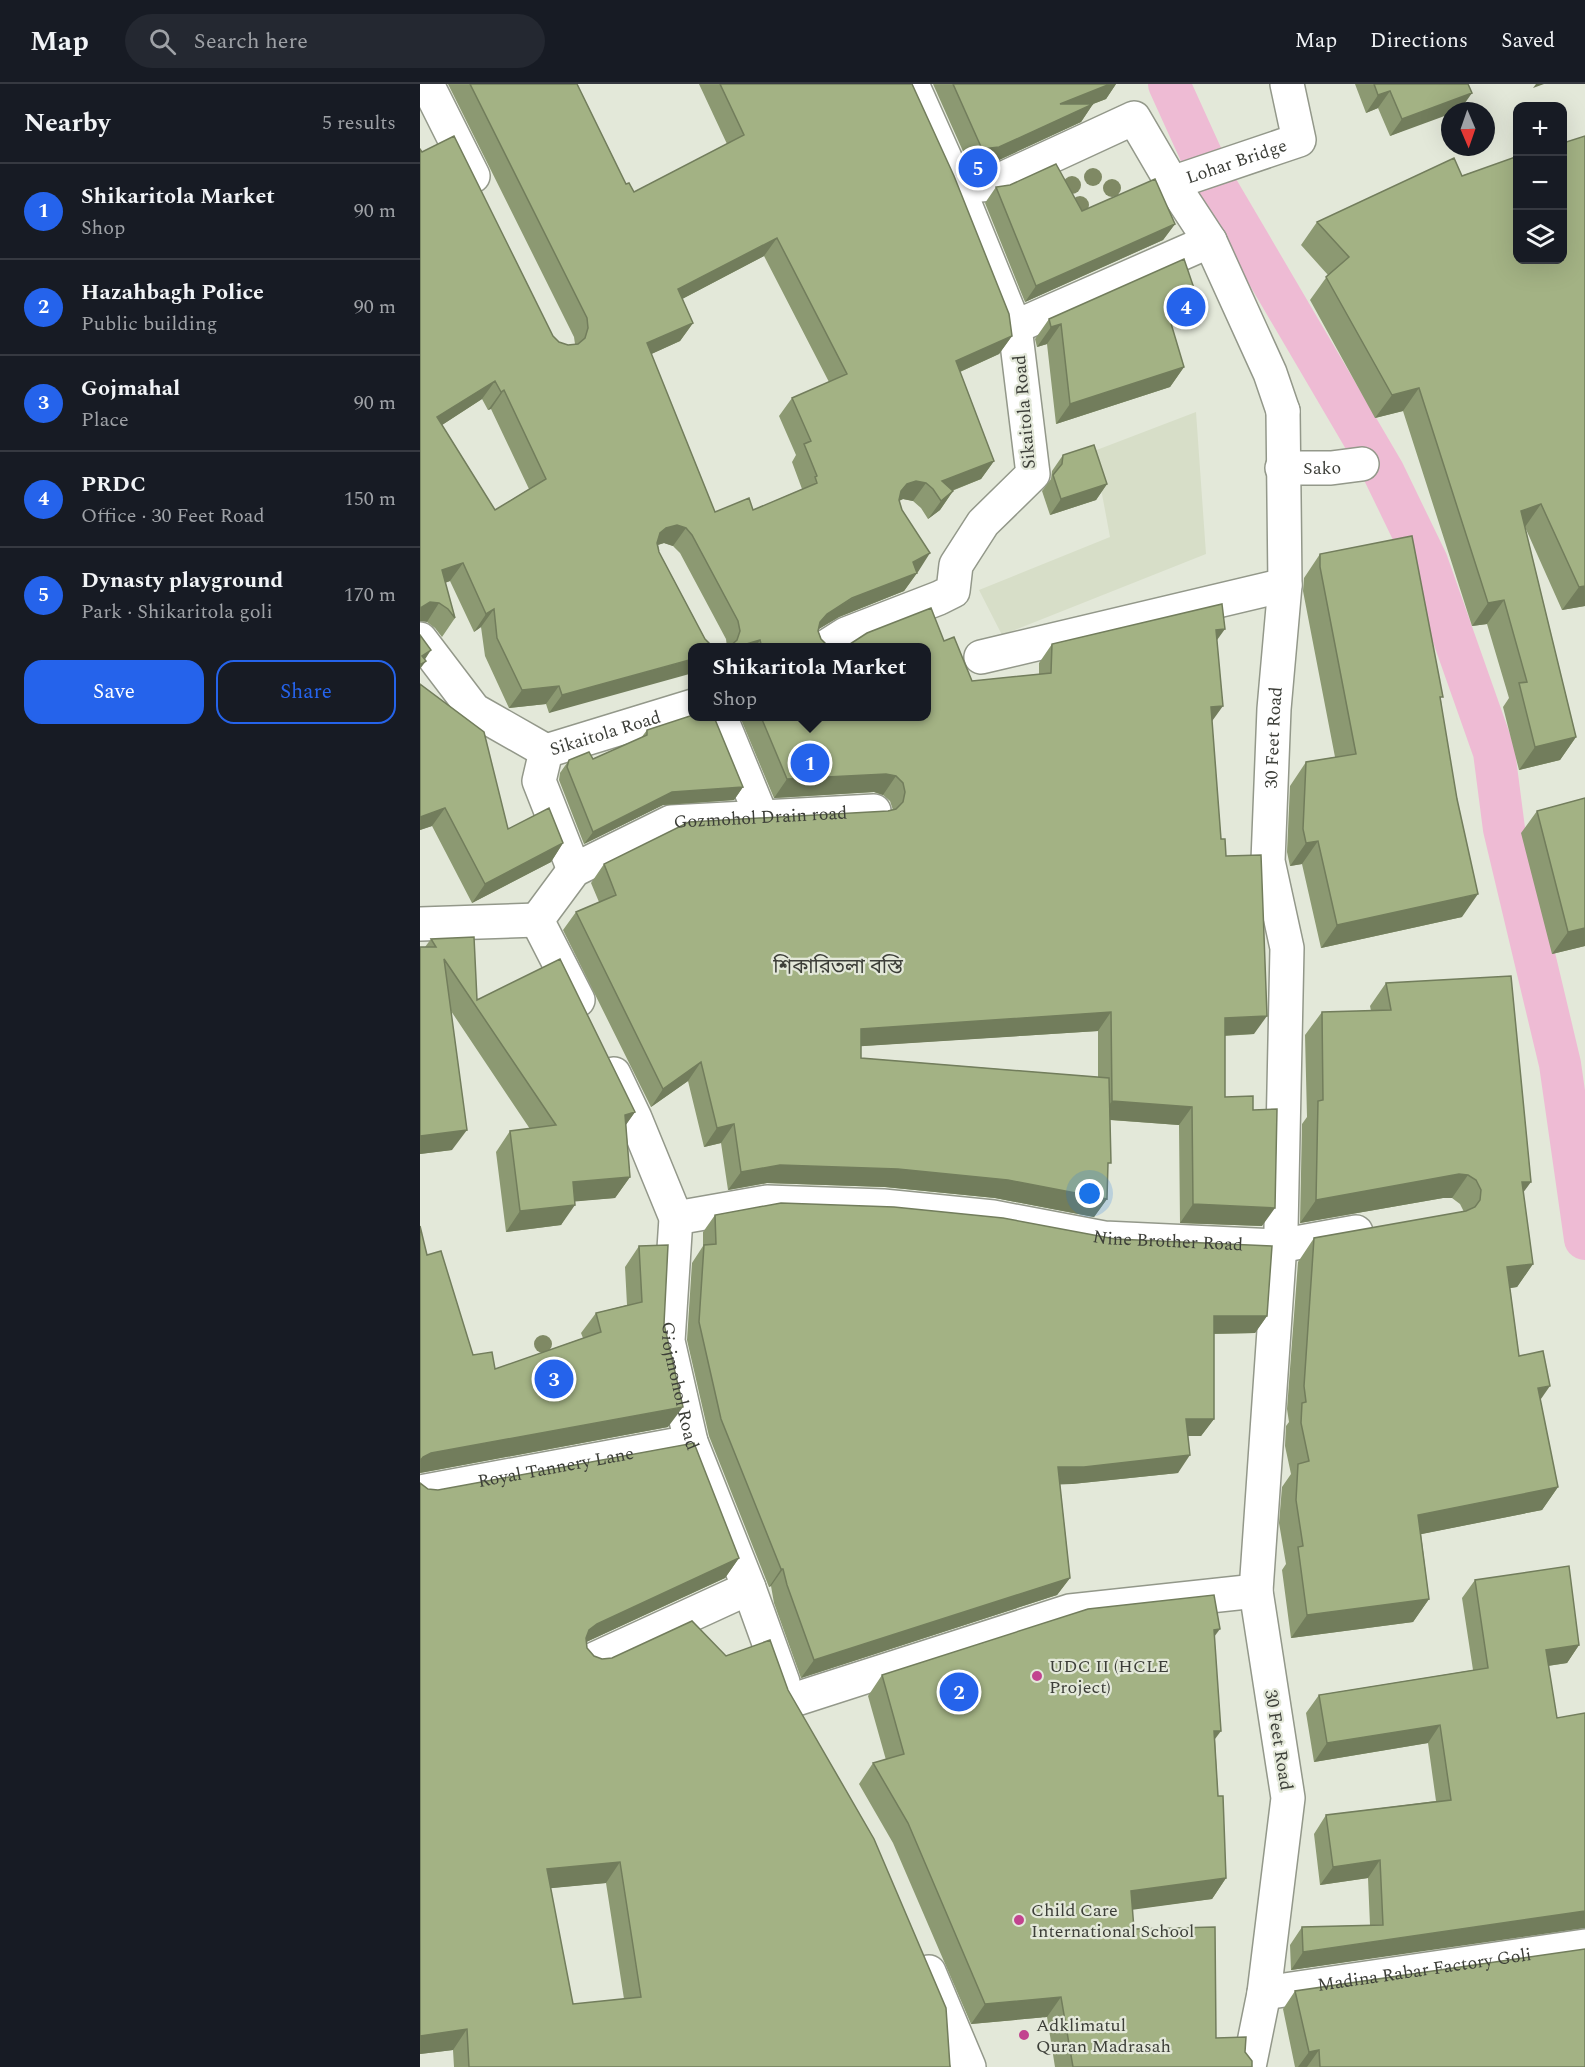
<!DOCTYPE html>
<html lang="en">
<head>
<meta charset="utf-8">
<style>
	:root { --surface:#171b24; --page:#242831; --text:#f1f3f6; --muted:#9ea1a6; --line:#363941; --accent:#2563eb }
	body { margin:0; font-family:Spectral,"Noto Sans Bengali",serif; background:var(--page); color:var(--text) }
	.controls { position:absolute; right:18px; top:18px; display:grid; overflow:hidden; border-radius:12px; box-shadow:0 6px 24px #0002 }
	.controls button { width:54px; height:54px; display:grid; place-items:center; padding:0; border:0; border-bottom:2px solid var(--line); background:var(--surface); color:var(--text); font:30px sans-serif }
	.compass { position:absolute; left:1021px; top:18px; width:54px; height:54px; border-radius:50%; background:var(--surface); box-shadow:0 6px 24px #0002; rotate:178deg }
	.you { position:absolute; left:670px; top:1110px; width:21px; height:21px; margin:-15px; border:4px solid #fff; border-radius:50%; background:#1a73e8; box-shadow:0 0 0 9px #1a73e833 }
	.badge { display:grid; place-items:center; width:39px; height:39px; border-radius:50%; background:var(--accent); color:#fff; font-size:20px; font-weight:700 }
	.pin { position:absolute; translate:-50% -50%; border:3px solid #fff; box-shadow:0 2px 6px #0006 }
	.popup { position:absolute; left:268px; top:559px; width:243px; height:78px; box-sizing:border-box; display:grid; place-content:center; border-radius:12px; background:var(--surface); filter:drop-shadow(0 2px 4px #0005); font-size:20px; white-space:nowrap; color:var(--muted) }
	.popup b { font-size:22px; color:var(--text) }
	.popup::after { content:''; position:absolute; left:50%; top:100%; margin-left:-12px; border:12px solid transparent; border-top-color:var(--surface) }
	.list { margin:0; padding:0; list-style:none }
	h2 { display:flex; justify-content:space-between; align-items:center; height:78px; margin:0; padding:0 24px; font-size:26px }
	h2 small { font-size:20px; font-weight:400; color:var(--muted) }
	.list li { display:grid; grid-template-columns:39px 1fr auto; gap:18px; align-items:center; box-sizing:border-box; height:96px; padding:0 24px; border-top:2px solid var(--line) }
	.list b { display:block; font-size:22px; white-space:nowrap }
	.list p { margin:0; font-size:20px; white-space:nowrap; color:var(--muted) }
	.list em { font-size:20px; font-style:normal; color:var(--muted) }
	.actions { display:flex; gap:12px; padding:18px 24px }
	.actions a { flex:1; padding:14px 0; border:2px solid var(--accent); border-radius:18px; text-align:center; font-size:21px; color:var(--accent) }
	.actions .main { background:var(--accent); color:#fff }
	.icon { flex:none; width:33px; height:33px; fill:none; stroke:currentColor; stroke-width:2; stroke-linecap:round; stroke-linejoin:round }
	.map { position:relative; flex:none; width:1165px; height:1983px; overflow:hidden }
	header { display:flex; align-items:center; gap:36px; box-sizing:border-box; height:84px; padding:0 30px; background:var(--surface); border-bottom:2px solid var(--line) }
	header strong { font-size:28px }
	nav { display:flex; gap:33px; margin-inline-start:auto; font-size:21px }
	.search { width:420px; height:54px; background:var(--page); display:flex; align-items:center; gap:15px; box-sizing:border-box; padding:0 21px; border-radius:33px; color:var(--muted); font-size:22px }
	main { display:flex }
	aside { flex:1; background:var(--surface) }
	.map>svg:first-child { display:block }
	.built { fill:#d7dec8 }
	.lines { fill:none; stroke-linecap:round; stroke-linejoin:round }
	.canal { stroke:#eebbd4; stroke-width:42 }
	.minor-casing { stroke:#93988a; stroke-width:36 }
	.tertiary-casing { stroke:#93988a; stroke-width:36 }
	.minor { stroke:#fff; stroke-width:33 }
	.tertiary { stroke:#fff; stroke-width:33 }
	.tree { fill:#7f8964 }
	.wall { fill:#8c9972; fill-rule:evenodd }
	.shaded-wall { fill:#727d5c }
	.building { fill:#a3b284; stroke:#727d5c; stroke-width:1.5; fill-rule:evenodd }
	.poi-dot { fill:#c2438f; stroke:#e3e8d9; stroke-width:2 }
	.labels { text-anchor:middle; stroke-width:4.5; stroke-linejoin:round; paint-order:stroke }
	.street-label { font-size:18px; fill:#3c3e38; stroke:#e3e8d9 }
	.poi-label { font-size:18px; fill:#3c3e38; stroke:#e3e8d9; text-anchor:start }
	.neighbourhood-label { font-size:20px; fill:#3c3e38; stroke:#e3e8d9 }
</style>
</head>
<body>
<header>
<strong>Map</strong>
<div class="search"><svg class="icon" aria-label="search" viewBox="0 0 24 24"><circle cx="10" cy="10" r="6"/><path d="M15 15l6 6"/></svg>Search here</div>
<nav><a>Map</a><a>Directions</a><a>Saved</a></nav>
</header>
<main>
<aside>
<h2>Nearby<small>5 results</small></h2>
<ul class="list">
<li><span class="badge">1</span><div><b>Shikaritola Market</b><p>Shop</p></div><em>90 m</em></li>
<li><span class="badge">2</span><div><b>Hazahbagh Police</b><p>Public building</p></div><em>90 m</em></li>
<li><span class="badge">3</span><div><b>Gojmahal</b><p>Place</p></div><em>90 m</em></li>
<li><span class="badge">4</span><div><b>PRDC</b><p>Office · 30 Feet Road</p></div><em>150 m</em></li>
<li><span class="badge">5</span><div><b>Dynasty playground</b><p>Park · Shikaritola goli</p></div><em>170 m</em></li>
</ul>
<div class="actions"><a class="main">Save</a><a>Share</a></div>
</aside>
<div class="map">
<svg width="1165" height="1983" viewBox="0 0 1165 1983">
	<rect width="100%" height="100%" fill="#e3e8d9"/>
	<path class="built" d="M776 328 786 470 582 551 559 506 690 453 674 367Z"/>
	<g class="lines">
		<path class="canal" d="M749 0 793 97 963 387 1007 478 1074 668 1084 745 1140 980 1165 1155"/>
		<g class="minor-casing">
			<g id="minor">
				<path d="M7 0 53 92"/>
				<path id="s1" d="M752 99 879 56 867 0"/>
				<path d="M538 103 571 100 714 34 752 99 790 157 850 289 863 327"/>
				<path d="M595 243 790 157"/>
				<path id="s2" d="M862 384H911L942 380"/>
				<path id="s3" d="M0 555 54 626 126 667 273 622"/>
				<path d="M404 564 426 550 519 514 533 507 536 481 563 439 613 390 595 243 538 103 492 0"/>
				<path d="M561 573 865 501"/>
				<path d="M300 632 342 734"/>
				<path d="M126 667 119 697 154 786"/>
				<path d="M117 836 158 916"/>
				<path id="s4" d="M117 836 154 786 251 738 454 727"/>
				<path d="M0 840 117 836"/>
				<path id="s5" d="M194 990 215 1034 256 1134 248 1257 271 1358 329 1504 363 1598"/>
				<path id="s6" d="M256 1134 347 1118 463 1122 573 1133 684 1154 859 1162 936 1148"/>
				<path id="s7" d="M0 1408 271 1358"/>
				<path d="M170 1577 329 1504"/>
				<path d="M370 1617 650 1527 836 1507"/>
				<path d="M509 1888 549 1983"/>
				<path id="s8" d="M844 1909 1165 1862"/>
			</g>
		</g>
		<g class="tertiary-casing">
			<g id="tertiary">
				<path id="s9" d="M829 1983 844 1909 868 1714 836 1507 861 1145 867 864 848 777 854 625 865 501 863 327"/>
			</g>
		</g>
		<use href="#minor" class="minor"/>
		<use href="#tertiary" class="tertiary"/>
	</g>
	<g class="tree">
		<circle cx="673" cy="93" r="9"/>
		<circle cx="652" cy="101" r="9"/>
		<circle cx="692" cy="104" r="9"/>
		<circle cx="660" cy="121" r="9"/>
		<circle cx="123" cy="1260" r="9"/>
	</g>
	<path class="wall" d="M28 0H157L206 100 214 108 307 60 279 0H492L592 252 579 270 540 288 574 377 561 395 532 407H533L520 426 508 435 501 424 493 417 483 415 479 417 498 488 497 489 484 507 419 533 398 545 401 555 408 562 414 564H306L307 563 306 555 260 469 253 462 244 459 238 461 239 468 285 555 129 629 126 620 89 624 65 572 61 543 54 548 30 497 25 499 35 534 22 553 15 544 7 538 0 65 133 252 139 258 148 261 155 260 154 253ZM344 172 409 298 372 314 359 332 376 371 372 378 382 405 333 426 295 428 231 270 260 257 273 239 262 215ZM62 315 68 326 71 325 109 405 75 426 22 341Z
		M513 0H696L686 15 673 20 661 38 566 82 550 83Z
		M935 0H1048L1040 26 1030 27 970 52 958 24 946 29Z
		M1165 52V522L1142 526 1105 443 1156 653 1140 676 1099 686 1083 623 1089 614 1067 540 1052 542 983 327 955 334 890 216 908 191 881 161 897 138Z
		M576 103 662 127 755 140 743 156 605 218 565 119Z
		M629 235 764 236 751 240 764 283 750 303 636 340 627 260 617 263 615 255Z
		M643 371 687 400 676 416 630 431 622 407 631 395 632 387Z
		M900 470 1021 616 1042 833 901 864 882 780 870 782 867 768 870 702 886 678 915 673 883 507 884 494Z
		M797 555 792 637 801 755 806 772 834 950 805 952V1013L833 1026 842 1142 760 1139 759 1041 690 1036 687 1085V1115L674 1133 575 1114 465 1103 347 1099 308 1106 301 1059 284 1063 268 997 231 1023 143 846 156 828 179 818 171 799 184 780 473 726 470 717 463 711 454 708 354 714 320 633H507L524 557 552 597 619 590V579L632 560ZM678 947V993L441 974V962Z
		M0 600 88 745 143 759 131 778 52 819 12 742 0 746Z
		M227 646 323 703 314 716 243 721 164 760 139 696 140 689 149 676 173 675 221 654Z
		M1165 714V862L1132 870 1101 749 1117 727Z
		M11 855 57 916 215 1028 206 1040 210 1093 195 1114 155 1117 141 1141 86 1148 76 1068 90 1047 110 1045 31 927 32 1066 0 1070V863H5Z
		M966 899 1103 1108 1113 1180 1097 1203 1090 1204 1099 1272 1120 1316 1138 1403 1122 1426 1001 1450 1009 1515 993 1538 871 1554 862 1486 866 1480 859 1439 862 1403 871 1390 865 1362 866 1342 869 1338 867 1325 878 1178 894 1154 1044 1128 1040 1120 1032 1114H1023L880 1139 882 1040 887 1033 885 951 902 928 951 927 950 922Z
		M295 1131 847 1232 835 1249 794 1250V1335L781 1352H768L758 1389 652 1400H640L650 1494 637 1511 381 1594 354 1519 351 1502 349 1503 289 1352 267 1256 272 1179 283 1162V1148Z
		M219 1162 244 1240 248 1343 0 1389 7 1171 53 1271 75 1285 163 1254 161 1249 176 1229 207 1221 205 1183Z
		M0 1399 8 1405 319 1474 305 1494 166 1558 167 1564 174 1572 182 1575 306 1572 368 1606 530 1983H34L33 1966 0 1970ZM186 1799 204 1915 153 1920 130 1804Z
		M1055 1496 1159 1561 1147 1579 1128 1582 1137 1634 1162 1843 871 1886 870 1861 882 1843 950 1841 948 1794 900 1801 894 1750 906 1731 1016 1717 1008 1659 894 1678 886 1629 899 1611 1053 1586 1042 1514Z
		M794 1553 795 1655 798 1712 806 1794 792 1815 712 1825 714 1845 796 1954 825 1968 832 1983H635L627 1933 551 1940 473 1759 439 1700 453 1679 466 1676 448 1612 462 1591Z
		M875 1907 1165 1983H875L863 1925Z"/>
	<path class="shaded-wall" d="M690 0H696L686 15 673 20 661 38 566 82 550 83 562 65 640 20Z
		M1116 0H1124L1113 4Z
		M970 7 958 24 946 29 958 11Z
		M1052 9 1040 26 1030 27V30L970 52 982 35Z
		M755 140 743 156 605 218 616 202Z
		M357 154 344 172 245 224 258 205Z
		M778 216 764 236 733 246 747 226Z
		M273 239 260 257 214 278 227 259Z
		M641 240 627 260 617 263 631 243Z
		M592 252 579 270 524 295 536 277Z
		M764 283 750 303 636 340 650 320Z
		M75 297 62 315 5 352 17 333Z
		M999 304 983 327 955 334 972 311Z
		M84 306 71 325 68 326 81 308Z
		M574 377 561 395 518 412 522 397Z
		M496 397 506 399 493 417 483 415 474 419 481 407 487 400Z
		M687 400 676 416 630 431 641 415Z
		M533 407 520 426 508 435 521 417Z
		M1121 420 1105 443 1101 427Z
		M257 441 266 444 253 462 244 459 234 462 240 449 246 444Z
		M510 469 498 488 486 493 497 489 484 507 419 533 394 548 400 538 407 530 493 478Z
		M43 479 30 497 9 504 22 486Z
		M1165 502V522L1142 526 1159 503Z
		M1084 516 1067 540 1052 542 1068 519Z
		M10 518 19 519 7 538 0 537V524Z
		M74 525 61 543 54 548 66 530Z
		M805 545 792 563 796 546Z
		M340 556 335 564H313Z
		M11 566 2 580 6 577 0 585V575L2 572Z
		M273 575V589L129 629 142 611Z
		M139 602 126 620 89 624 102 606Z
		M803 622 790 640 791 623Z
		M1156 653 1140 676 1099 686 1115 663Z
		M466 690 476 692 463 711 454 708 354 714 367 695Z
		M323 703 314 716 243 721 164 760 173 748 252 708Z
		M25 724 12 742 0 746V733Z
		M898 757 882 780 870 782 886 759Z
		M143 759 131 778 52 819 65 800Z
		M1058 810 1042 833 901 864 917 841Z
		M1165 844V862L1132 870 1148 848Z
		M691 928 678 947 429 963 441 945Z
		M847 932 834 950 792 952 805 934Z
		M281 978 268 997 231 1023 243 1005Z
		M692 1017 772 1023 759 1041 679 1035Z
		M215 1028 201 1048 205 1031Z
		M314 1040 301 1059 284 1063 297 1044Z
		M47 1046 32 1066 0 1070V1052Z
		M360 1081 478 1085 588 1096 687 1115 674 1133 575 1114 465 1103 347 1099 308 1106 321 1088Z
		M1039 1090 1048 1091 1032 1114H1023L880 1139 896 1116Z
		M210 1093 195 1114 138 1119 153 1098Z
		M1102 1098H1111L1094 1121Z
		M773 1120 855 1124 842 1142 760 1139Z
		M155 1121 141 1141 86 1148 100 1127Z
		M1113 1180 1097 1203 1071 1207 1087 1183Z
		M794 1232H847L835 1249 781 1250Z
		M1130 1302 1114 1325 1118 1304Z
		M263 1323 248 1343 0 1389V1377L3 1373 11 1369Z
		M766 1335H794L781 1352H753Z
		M770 1371 758 1389 652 1400 626 1401 638 1383Z
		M1138 1403 1122 1426 982 1454 998 1431Z
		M319 1474 305 1494 162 1560 169 1546 177 1540Z
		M361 1485H363L351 1502 349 1503Z
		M650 1494 637 1511 381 1594 394 1576Z
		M1009 1515 993 1538 871 1554 887 1531Z
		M800 1545 785 1565 794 1546Z
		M1159 1561 1147 1579 1113 1584 1126 1566Z
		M1020 1641 1008 1659 894 1678 907 1659Z
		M794 1647H801L786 1667Z
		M960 1776 948 1794 900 1801 913 1783Z
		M200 1778 186 1799 112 1806 127 1785Z
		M806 1794 792 1815 696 1828 711 1807Z
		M1165 1827V1844L871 1886 883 1868Z
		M641 1913 627 1933 551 1940 565 1920Z
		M47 1945 33 1966 0 1970V1952Z
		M899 1966 887 1983H878L889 1968Z"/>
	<path class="building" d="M50 0H157L206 100 209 99 214 108 324 51 300 0H492L534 92 589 230 592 252 536 277 574 377 522 397 533 407 521 417 513 405 506 399 496 397 487 400 481 407 479 416 482 426 510 469 493 478 497 489 432 514 407 530 400 538 398 547 401 555 408 562 414 564H342L340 556 313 564H306L310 562 317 556 320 547 318 537 272 451 266 444 257 441 246 444 240 449 237 459 239 468 285 555 292 562 298 564H273V575L142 611 139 602 102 606 77 554 74 525 66 530 43 479 22 486 35 534 28 525 19 519 10 518 0 524V65L2 68 34 52 133 252 139 258 148 261 158 260 165 254 168 244 167 234ZM357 154 427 290 372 314 391 357 384 360 397 392 395 393 397 399 333 426 329 414 295 428 227 259 273 239 258 205ZM75 297 81 308 84 306 126 395 75 426 17 333Z
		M533 0H690L640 20H673L579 63 562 65Z
		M954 0H1048L1052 9 982 35 970 7 958 11Z
		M1165 52V502L1159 503 1121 420 1101 427 1156 653 1115 663 1099 599 1107 598 1084 516 1068 519 999 304 972 311 906 193 929 173 897 138 1034 74 1042 92 1098 72V176H1143V59Z
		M636 80 662 127 735 95 755 140 616 202 576 103 590 101Z
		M764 175 778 216 747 226 764 283 650 320 641 240 631 243 629 235Z
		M674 361 687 400 641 415 633 391 642 380 643 371Z
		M992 452 1023 613H1020L1037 715 1058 810 917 841 898 757 886 759 883 745 886 678 936 670 900 483V470Z
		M802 520 805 545 796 546 803 622 791 623 801 755H805L806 772 841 771 847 932 805 934V1013L833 1012V1026L857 1025 855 1124 773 1120 772 1023 692 1017 691 928 441 945V974L689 994 691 1079H688L687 1115 588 1096 478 1085 360 1081 321 1088 314 1040 297 1044 281 978 243 1005 156 828 196 811 184 780 269 738 468 727 476 725 483 718 485 708 483 699 476 692 466 690 367 695 341 633H507V564H421L427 562 447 549 511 524 524 557 534 553 552 597 631 589 632 560Z
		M0 551 11 566 2 572 6 577 0 581Z
		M0 600 64 648 88 745 129 724 143 759 65 800 25 724 0 733Z
		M273 631V633H294L323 703 252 708 173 748 147 683 149 676 169 668 173 675 227 651V646Z
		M1165 714V844L1148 848 1117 727Z
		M54 853 57 916 140 875 215 1028 205 1031 210 1093 153 1098 155 1121 100 1127 90 1047 136 1041 24 875 47 1046 0 1052V863H16L11 855Z
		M1091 892 1111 1098H1102L1113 1180 1087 1183 1099 1272 1123 1267 1130 1302 1118 1304 1138 1403 998 1431 1009 1515 887 1531 878 1463 883 1462 876 1416 878 1380 889 1377 881 1339 882 1319 886 1318 884 1302 894 1154 1046 1127 1055 1123 1060 1116 1061 1106 1056 1096 1048 1091 1039 1090 896 1116 898 1017 903 1016 902 928 971 926 966 899Z
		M361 1119 474 1123 583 1134 695 1155 852 1162 847 1232H794V1335H766L770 1371 664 1383H638L650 1494 394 1576 367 1501 363 1485H361L301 1335 279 1238 284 1161 296 1160 295 1131Z
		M0 1142 7 1171 21 1167 53 1271 72 1268 75 1285 181 1248 176 1229 222 1218 219 1162 248 1161 244 1240 263 1323 11 1369 3 1373 0 1377Z
		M274 1359 319 1474 177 1540 169 1546 166 1554 167 1564 174 1572 182 1575 192 1574 272 1537 306 1572 350 1556 368 1606 454 1755 526 1924 530 1983H49L47 1945 0 1952V1399L8 1405 18 1406ZM200 1778 221 1913 153 1920 127 1785Z
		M1149 1482 1159 1561 1126 1566 1137 1634 1165 1629V1827L883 1868 882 1843 963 1841 960 1776 913 1783 906 1731 1031 1716 1020 1641 907 1659 899 1611 1068 1584 1055 1496Z
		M794 1511 800 1545 794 1546 801 1647H794L798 1712H803L806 1794 711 1807 714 1845 795 1843 796 1954 826 1953 825 1968 832 1977V1983H653L641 1913 565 1920 488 1739 453 1679 484 1670 462 1591 668 1525Z
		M1165 1865V1983H900L899 1966 889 1968 875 1907Z"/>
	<g class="poi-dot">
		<circle cx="617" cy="1592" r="6"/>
		<circle cx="599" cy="1836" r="6"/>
		<circle cx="604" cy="1951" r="6"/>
	</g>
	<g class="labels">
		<g class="street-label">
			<text dy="6" stroke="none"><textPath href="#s1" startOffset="68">Lohar Bridge</textPath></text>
			<text transform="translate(604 328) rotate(-95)" y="6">Sikaitola Road</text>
			<text dy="6" stroke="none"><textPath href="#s2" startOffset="40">Sako</textPath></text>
			<text dy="6" stroke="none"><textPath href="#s3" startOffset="234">Sikaitola Road</textPath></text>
			<text dy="6" stroke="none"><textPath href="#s9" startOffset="1338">30 Feet Road</textPath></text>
			<text dy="6" stroke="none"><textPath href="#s4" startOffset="260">Gozmohol Drain road</textPath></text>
			<text dy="6" stroke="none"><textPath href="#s6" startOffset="496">Nine Brother Road</textPath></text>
			<text dy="6" stroke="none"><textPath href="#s5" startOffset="326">Giojmohol Road</textPath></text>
			<text dy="6" stroke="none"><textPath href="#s7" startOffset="138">Royal Tannery Lane</textPath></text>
			<text transform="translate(859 1656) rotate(81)" y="6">30 Feet Road</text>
			<text dy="6" stroke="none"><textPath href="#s8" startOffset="162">Madina Rabar Factory Goli</textPath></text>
		</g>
		<g class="poi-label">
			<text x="629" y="1588">UDC II (HCLE<tspan x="629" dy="21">Project)</tspan></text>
			<text x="611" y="1832">Child Care<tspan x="611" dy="21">International School</tspan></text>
			<text x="616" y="1947">Adklimatul<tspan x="616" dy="21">Quran Madrasah</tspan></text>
		</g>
		<g class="neighbourhood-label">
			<text x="418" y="889">শিকারিতলা বস্তি</text>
		</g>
	</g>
</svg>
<div class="controls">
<button>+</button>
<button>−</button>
<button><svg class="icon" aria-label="layers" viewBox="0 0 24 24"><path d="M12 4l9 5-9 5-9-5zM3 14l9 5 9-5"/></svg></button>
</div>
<svg class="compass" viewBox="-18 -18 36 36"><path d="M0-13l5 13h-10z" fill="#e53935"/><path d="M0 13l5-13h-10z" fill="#9ea1a6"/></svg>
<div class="you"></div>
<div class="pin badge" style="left:390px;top:679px">1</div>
<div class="popup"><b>Shikaritola Market</b>Shop</div>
<div class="pin badge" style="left:539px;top:1608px">2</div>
<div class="pin badge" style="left:134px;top:1295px">3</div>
<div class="pin badge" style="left:766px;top:223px">4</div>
<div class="pin badge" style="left:558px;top:84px">5</div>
</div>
</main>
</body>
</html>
